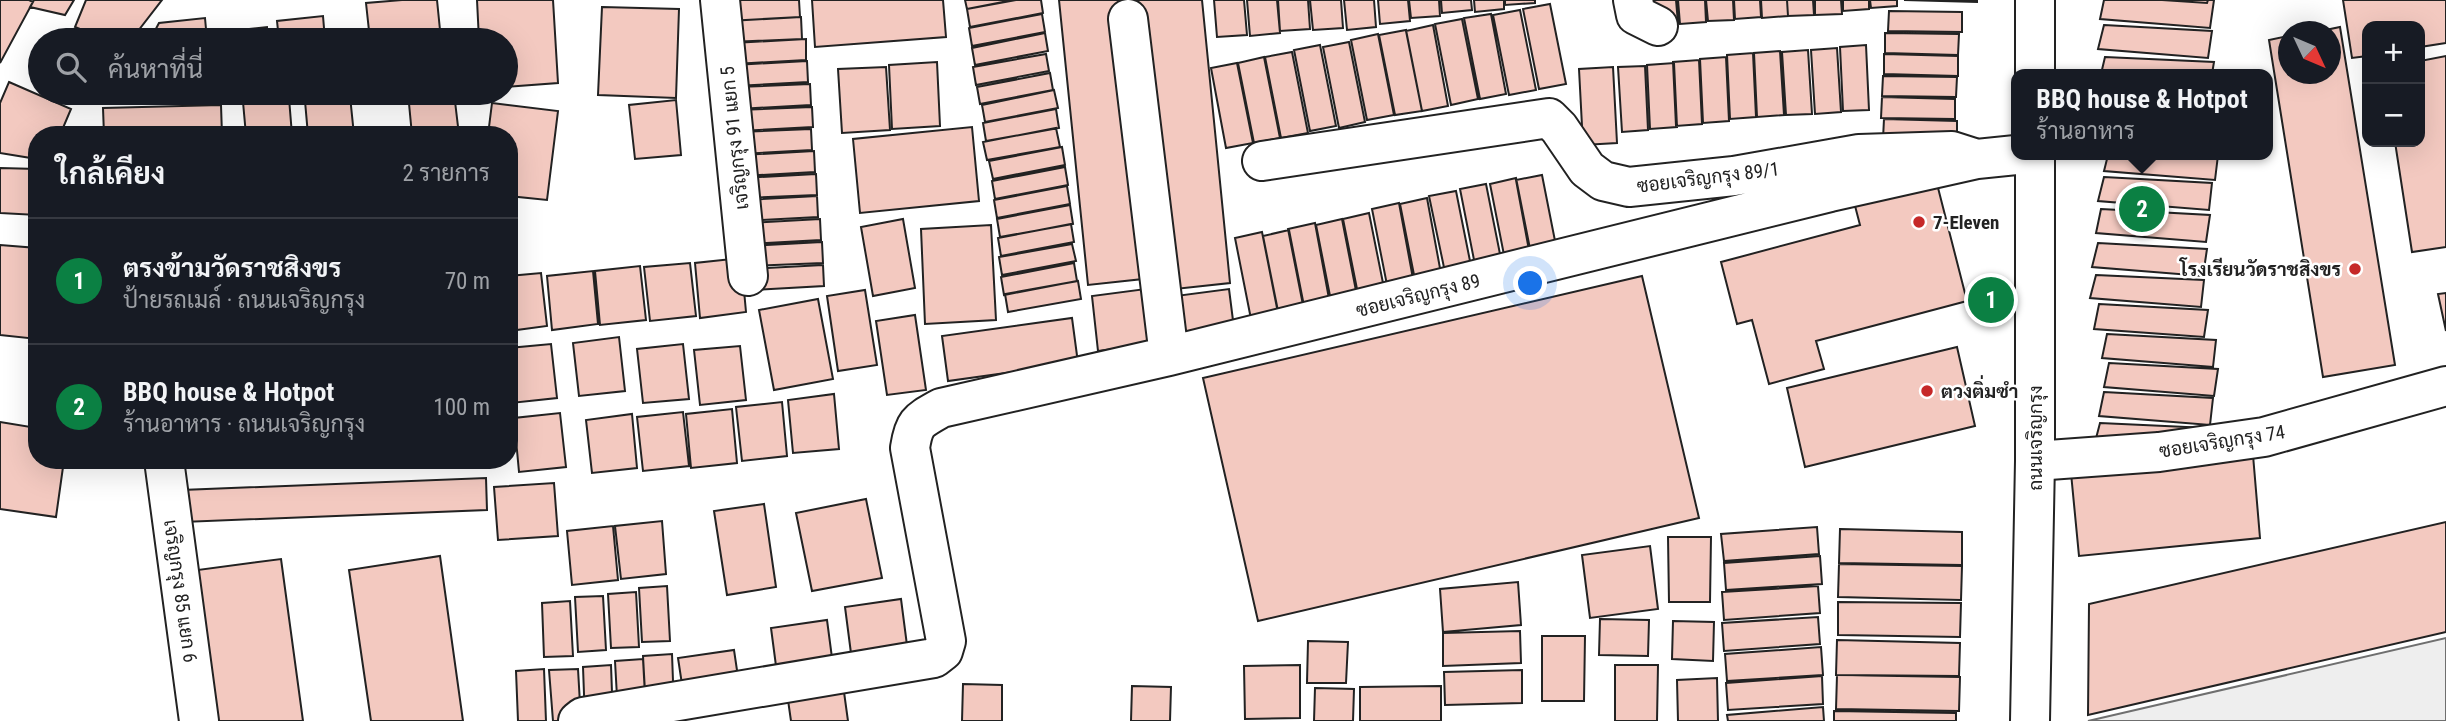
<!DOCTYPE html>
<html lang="th">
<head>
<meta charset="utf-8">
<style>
	:root { --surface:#171b24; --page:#20242c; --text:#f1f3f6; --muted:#9ea1a6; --line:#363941; --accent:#0b8043 }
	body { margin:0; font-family:"Roboto Condensed",Sarabun,sans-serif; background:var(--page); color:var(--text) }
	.controls { position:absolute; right:21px; top:21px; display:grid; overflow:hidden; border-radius:14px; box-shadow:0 7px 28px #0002 }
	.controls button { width:63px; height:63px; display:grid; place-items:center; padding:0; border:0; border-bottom:2px solid var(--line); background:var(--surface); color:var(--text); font:35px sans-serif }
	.compass { position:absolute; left:2278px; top:21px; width:63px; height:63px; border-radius:50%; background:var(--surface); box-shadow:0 7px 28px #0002; rotate:134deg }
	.you { position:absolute; left:1531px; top:284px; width:24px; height:24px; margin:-18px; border:5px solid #fff; border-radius:50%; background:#1a73e8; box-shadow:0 0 0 10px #1a73e833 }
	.badge { display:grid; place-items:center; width:46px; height:46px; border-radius:50%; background:var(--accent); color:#fff; font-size:23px; font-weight:700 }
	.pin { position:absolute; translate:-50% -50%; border:4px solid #fff; box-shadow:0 2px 7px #0006 }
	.popup { position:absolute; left:2011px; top:69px; width:262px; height:91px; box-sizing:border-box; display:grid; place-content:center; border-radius:14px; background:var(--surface); filter:drop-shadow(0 2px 5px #0005); font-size:23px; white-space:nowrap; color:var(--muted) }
	.popup b { font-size:26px; color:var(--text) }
	.popup::after { content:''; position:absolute; left:50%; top:100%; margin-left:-14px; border:14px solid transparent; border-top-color:var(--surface) }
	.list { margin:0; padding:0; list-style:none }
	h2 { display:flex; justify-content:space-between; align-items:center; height:91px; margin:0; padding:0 28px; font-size:30px }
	h2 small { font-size:23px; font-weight:400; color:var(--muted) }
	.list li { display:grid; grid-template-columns:46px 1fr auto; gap:21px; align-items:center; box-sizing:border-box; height:126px; padding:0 28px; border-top:2px solid var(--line) }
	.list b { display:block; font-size:26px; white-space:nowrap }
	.list p { margin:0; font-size:23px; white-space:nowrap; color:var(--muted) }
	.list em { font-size:23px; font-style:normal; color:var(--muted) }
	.icon { flex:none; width:38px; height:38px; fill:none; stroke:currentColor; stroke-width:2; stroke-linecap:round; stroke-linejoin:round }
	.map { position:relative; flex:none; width:2446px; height:721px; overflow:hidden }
	.search { position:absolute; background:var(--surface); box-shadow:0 7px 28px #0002; left:28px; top:28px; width:490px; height:77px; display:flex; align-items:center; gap:18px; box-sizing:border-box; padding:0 24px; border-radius:38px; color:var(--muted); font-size:26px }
	.panel { position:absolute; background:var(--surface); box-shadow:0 7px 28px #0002; left:28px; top:126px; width:490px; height:343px; border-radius:28px }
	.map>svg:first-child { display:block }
	.green { fill:#eee; stroke:#6f6f6f; stroke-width:2 }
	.building { fill:#f3c9c0; stroke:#222; stroke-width:2 }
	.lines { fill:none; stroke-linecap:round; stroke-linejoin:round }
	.minor-casing { stroke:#222; stroke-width:42 }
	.major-casing { stroke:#222; stroke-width:42 }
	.minor { stroke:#fff; stroke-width:38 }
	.major { stroke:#fff; stroke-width:38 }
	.poi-dot { fill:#c62828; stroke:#fff; stroke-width:2.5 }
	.labels { text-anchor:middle; stroke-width:5; stroke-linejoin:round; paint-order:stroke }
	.street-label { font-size:19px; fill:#222; stroke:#fff }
	.poi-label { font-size:19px; font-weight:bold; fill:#222; stroke:#fff; text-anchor:start }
</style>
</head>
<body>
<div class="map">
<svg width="2446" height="721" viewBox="0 0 2446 721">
	<rect width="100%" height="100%" fill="#fff"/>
	<path class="green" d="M2446 638V721H2088Z"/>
	<path class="building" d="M0 0H29L33 2 0 63Z
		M34 0H74L65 15 30 7Z
		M86 0H162L131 40H107L75 27Z
		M402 0H437L441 40H370L366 3Z
		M477 0H553L558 83 506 87V40H479Z
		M727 0H799L800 17 727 21Z
		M812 0H943L946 37 815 47Z
		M965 0H1013L967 9Z
		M1016 0H1041L1043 13 970 27 967 9Z
		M1059 0H1124L1152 278 1088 285Z
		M1137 0H1202L1230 283 1166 290Z
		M1214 0H1244L1247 35 1217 37Z
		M1247 0H1277L1280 33 1250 36Z
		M1278 0H1308L1310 29 1280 31Z
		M1310 0H1341L1343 28 1313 30Z
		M1344 0H1374L1376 27 1347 30Z
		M1378 0H1408L1410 21 1380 24Z
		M1409 0H1439L1440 16 1411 18Z
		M1441 0H1471L1472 10 1442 13Z
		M1474 0H1504V9L1475 12Z
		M1505 0H1535V3L1505 5Z
		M1650 0H1676L1678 23 1651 24Z
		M1678 0H1705L1706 22 1680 24Z
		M1706 0H1733L1734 20 1708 21Z
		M1734 0H1760L1761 17 1735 19Z
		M1761 0H1787L1788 16 1762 18Z
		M1787 0H1813L1814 15 1788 16Z
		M1815 0H1841L1842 14 1815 15Z
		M1843 0H1869V9L1843 11Z
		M1870 0H1897V6L1871 8Z
		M1904 0H1977V2Z
		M2104 0H2214L2210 28 2100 19Z
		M2162 0H2208L2207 3Z
		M2343 0H2446V43L2420 47V26H2367V56L2352 58Z
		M1550 4 1566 84 1539 89 1523 9Z
		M602 7 679 9 676 98 598 95Z
		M1520 10 1536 90 1509 95 1493 15Z
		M1889 11 1962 12V32L1888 31Z
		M1042 14 1045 32 972 46 969 28Z
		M1491 14 1506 94 1480 99 1464 18Z
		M323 16 325 40H279L277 21Z
		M801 17 802 39 730 42 729 21Z
		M205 18 207 40H150L159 23Z
		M1462 19 1478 99 1451 105 1435 24Z
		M1433 25 1448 106 1422 111 1406 31Z
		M2104 25 2212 31 2208 58 2098 49Z
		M267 27 268 40H222V32Z
		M2340 27 2395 365 2323 377 2269 40 2288 36V74H2330V32H2316Z
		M1406 30 1422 111 1395 115 1379 35Z
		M1045 33 1048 51 975 65 972 48Z
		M1885 33 1959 34 1958 55 1885 53Z
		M1378 34 1394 115 1367 120 1351 40Z
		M806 39V60L734 64 733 43Z
		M1349 42 1365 122 1339 128 1323 47Z
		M1320 45 1336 126 1310 131 1294 50Z
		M1866 45 1869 110 1843 111 1840 47Z
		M1837 48 1841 112 1815 114 1811 50Z
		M1808 50 1812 114 1786 115 1782 52Z
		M1780 51 1784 115 1757 117 1754 53Z
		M1292 52 1308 133 1281 138 1265 57Z
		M1753 53 1756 117 1730 119 1727 55Z
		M1046 54 1049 71 976 85 973 67Z
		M1884 54 1958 56V76L1884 74Z
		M2446 56V247L2412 252 2395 142H2420V61Z
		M1264 57 1280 138 1254 143 1238 63Z
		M1726 57 1729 121 1703 123 1700 59Z
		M2105 57 2214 62 2212 74H2101Z
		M1699 60 1702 124 1676 126 1673 62Z
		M807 61 808 82 735 86 734 65Z
		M937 62 940 126 892 129 889 65Z
		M1237 63 1253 143 1226 148 1211 68Z
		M1674 63 1677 127 1650 129 1647 65Z
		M1645 66 1648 130 1622 132 1618 67Z
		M886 67 890 130 842 133 838 69Z
		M1613 67 1617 143 1583 145 1579 69Z
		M1050 73 1053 90 980 104 977 87Z
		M1883 76 1957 77 1956 97 1882 96Z
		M9 82 71 109 60 135H37V159L0 153V103Z
		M810 84 811 105 738 109 737 87Z
		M1054 90 1058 108 985 122 982 105Z
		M408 93H454L459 135H412Z
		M350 96 354 135H308L305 101Z
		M1882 97 1955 99V119L1881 118Z
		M289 98 292 135H246L243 102Z
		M676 100 681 155 635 159 629 105Z
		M492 103 558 111 547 200 509 196V135H488Z
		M221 105 222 135H104L103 108Z
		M812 107 813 127 739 131 738 110Z
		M1056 109 1059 128 986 141 983 123Z
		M1884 119 1957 121V141L1883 139Z
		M972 127 979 201 860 213 853 139Z
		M1056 128 1060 147 987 160 983 142Z
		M403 129 404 135H357V134Z
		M811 129 812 150 740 154 738 132Z
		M1062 147 1065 165 993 179 989 161Z
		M814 151 815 172 742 176V155Z
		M2108 155H2218L2215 180 2104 171Z
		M1065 167 1068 185 995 199 992 181Z
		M0 168 37 169V215L0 213Z
		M816 174 817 195 744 198 743 178Z
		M1542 175 1558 256 1531 261 1516 180Z
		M2104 177 2212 183 2209 210 2098 201Z
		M1516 178 1532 259 1506 265 1490 184Z
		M1936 180 1967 301 1816 341 1824 369 1769 384 1752 320 1737 324 1721 262 1860 225 1854 202Z
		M1486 184 1502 264 1476 270 1460 189Z
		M1067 186 1070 204 997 218 994 200Z
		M1456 191 1472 271 1446 277 1429 196Z
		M817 196 818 217 745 221 744 200Z
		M1427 198 1442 279 1416 285 1400 204Z
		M1399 203 1414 284 1388 290 1372 209Z
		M1070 205 1073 224 1000 237 997 219Z
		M2101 209 2210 215 2206 242 2096 233Z
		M1369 213 1385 293 1359 299 1343 219Z
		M820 219 821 240 748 244 747 223Z
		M903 219 915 288 873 296 861 227Z
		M1342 219 1358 301 1332 306 1316 225Z
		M1315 223 1330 304 1304 310 1288 229Z
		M1071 224 1074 242 1001 256 998 238Z
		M991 225 996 320 925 324 921 229Z
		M1289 230 1305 311 1279 316 1263 236Z
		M1262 232 1278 313 1251 319 1235 238Z
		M822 242 823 263 750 266 749 246Z
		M2098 243 2207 249 2203 276 2092 267Z
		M1072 244 1076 261 1002 275 999 257Z
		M0 245 37 248V339L0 335Z
		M741 258 746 312 700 318 695 263Z
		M690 263 696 316 650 321 644 267Z
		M1074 263 1077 281 1004 295 1001 277Z
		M823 265 824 286 752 290 750 269Z
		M640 266 646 320 600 325 595 271Z
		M593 271 598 324 552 330 547 276Z
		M541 273 547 326 509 331V276Z
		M2096 275 2204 280 2201 307 2090 298Z
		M1642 276 1699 518 1258 621 1203 378Z
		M1078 281 1081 299 1008 312 1005 294Z
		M1153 288 1160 343 1098 351 1092 296Z
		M1229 289 1236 344 1175 352 1168 297Z
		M865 290 877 365 838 371 827 296Z
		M2446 293V331L2438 294Z
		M818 299 833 379 774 390 759 310Z
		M2099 304 2208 310 2204 337 2094 329Z
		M915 315 926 390 887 395 876 321Z
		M1072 318 1078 363 948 381 942 336Z
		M2107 334 2216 340 2213 367 2102 358Z
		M619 337 625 391 579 396 573 343Z
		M551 344 557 398 511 403 509 348Z
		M683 344 689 399 643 403 637 349Z
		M740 346 746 400 700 405 694 350Z
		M1957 347 1975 426 1805 467 1787 388Z
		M2109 363 2218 369 2214 396 2104 387Z
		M2104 392 2213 398 2210 425 2099 416Z
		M834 394 839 449 793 453 788 400Z
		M782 402 787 456 742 461 736 407Z
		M732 409 737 463 691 468 686 414Z
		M683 412 689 466 643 471 637 417Z
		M560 413 566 467 519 472 514 418Z
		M632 414 637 468 592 473 586 420Z
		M0 422 37 428V460H64L56 517 0 509Z
		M2100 423 2208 428 2094 446Z
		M2253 455 2260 538 2079 556 2071 473Z
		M486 478 487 510 183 522 182 490Z
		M554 483 558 536 498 540 494 487Z
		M866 499 882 578 812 591 796 513Z
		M764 504 776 587 727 595 714 511Z
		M662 521 666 574 621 579 615 526Z
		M2446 522V632L2088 715 2089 604Z
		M613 526 618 580 572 585 567 531Z
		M1817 527 1819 554 1724 561 1721 534Z
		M1840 529 1962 532V565L1839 563Z
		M1668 537H1711L1710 602H1669Z
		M1650 546 1658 609 1590 618 1582 555Z
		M440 556 463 721H371L349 570Z
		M1820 556 1822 584 1726 590 1724 563Z
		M281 559 303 721H211L190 571Z
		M1839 564 1962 566 1961 600 1838 597Z
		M1518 582 1521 625 1443 632 1440 589Z
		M667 586 670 641 642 642 639 588Z
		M1818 586 1820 613 1724 620 1722 592Z
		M636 592 639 647 611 648 608 594Z
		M603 596 606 650 578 652 575 597Z
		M901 599 908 653 852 661 845 607Z
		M570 601 573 656 544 657 542 603Z
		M1838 602 1961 603 1960 637 1838 635Z
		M1818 617 1820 644 1724 651 1722 623Z
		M1600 619 1649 620 1648 656 1599 655Z
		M827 620 834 673 778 681 771 628Z
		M1673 621 1714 622 1713 661 1672 659Z
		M1520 631 1521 663 1443 666V633Z
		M1542 636H1585L1584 701H1542Z
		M1837 640 1960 643 1959 676 1836 675Z
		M1308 641 1348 642 1346 683H1307Z
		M1821 647 1823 675 1727 681 1725 654Z
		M734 650 742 704 686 711 678 658Z
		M672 654 674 708 646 710 643 656Z
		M643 659 646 713 618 715 615 661Z
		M611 665 613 720 585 721 583 667Z
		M1300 665V718L1245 719 1244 666Z
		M1615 665H1658L1657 721H1615Z
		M544 669 546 721H518L516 671Z
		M578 669 581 721H553L549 670Z
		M1522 670V703L1445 705 1444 672Z
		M1837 675 1960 677 1959 711 1836 709Z
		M1822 676 1823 704 1728 710 1726 683Z
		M1717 678 1718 721H1678L1677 680Z
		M963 684 1002 685V721H962Z
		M1132 686 1171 687 1170 721H1131Z
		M1441 686V721H1360V687Z
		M1315 688 1354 689 1353 721H1314Z
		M844 692 848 721H791L788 700Z
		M1823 707 1824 721H1728L1727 715Z
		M1834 711 1956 713V721H1834Z"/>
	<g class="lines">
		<g class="minor-casing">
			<path id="minor" d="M720 0 748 276
				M1633 0 1636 15 1658 26
				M1128 19 1169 356
				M1262 161 1549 118 1559 128 1587 169 1603 181 1629 187 1734 176 1859 154 1952 151 1977 159 2016 155
				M164 460 199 721
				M2035 461 2159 452 2264 437 2446 386
				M578 721 583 717 934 658 943 651 946 641 910 448C914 422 918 421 941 408L1169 356 1830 192 1977 159"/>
		</g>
		<g class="major-casing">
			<path id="major" d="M2035 74V0
				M2030 721 2035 461V155"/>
		</g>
		<use href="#minor" class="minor"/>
		<use href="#major" class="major"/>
	</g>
	<g class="poi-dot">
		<circle cx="1919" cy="222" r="7"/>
		<circle cx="2355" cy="269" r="7"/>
		<circle cx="1927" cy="391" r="7"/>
	</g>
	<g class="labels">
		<g class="street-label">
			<text transform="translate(734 138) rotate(-96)" y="7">เจริญกรุง 91 แยก 5</text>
			<text transform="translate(1708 177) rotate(-7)" y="7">ซอยเจริญกรุง 89/1</text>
			<text transform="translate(1418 295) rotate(-14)" y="7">ซอยเจริญกรุง 89</text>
			<text transform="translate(2035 438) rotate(-90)" y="7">ถนนเจริญกรุง</text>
			<text transform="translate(2222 441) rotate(-9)" y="7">ซอยเจริญกรุง 74</text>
			<text transform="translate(181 591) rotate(82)" y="7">เจริญกรุง 85 แยก 6</text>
		</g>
		<g class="poi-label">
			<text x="1933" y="229">7-Eleven</text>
			<text x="2341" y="276" text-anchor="end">โรงเรียนวัดราชสิงขร</text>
			<text x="1941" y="398">ตวงติ่มซำ</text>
		</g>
	</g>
</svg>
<div class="controls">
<button>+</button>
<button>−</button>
</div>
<svg class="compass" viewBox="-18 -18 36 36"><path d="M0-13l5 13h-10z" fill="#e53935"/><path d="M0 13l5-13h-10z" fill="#9ea1a6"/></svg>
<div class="you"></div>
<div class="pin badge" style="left:1991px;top:300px">1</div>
<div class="pin badge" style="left:2142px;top:209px">2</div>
<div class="popup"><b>BBQ house &amp; Hotpot</b>ร้านอาหาร</div>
<div class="search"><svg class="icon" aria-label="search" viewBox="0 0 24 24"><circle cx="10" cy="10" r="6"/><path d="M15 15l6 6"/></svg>ค้นหาที่นี่</div>
<section class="panel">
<h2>ใกล้เคียง<small>2 รายการ</small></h2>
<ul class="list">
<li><span class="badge">1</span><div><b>ตรงข้ามวัดราชสิงขร</b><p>ป้ายรถเมล์ · ถนนเจริญกรุง</p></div><em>70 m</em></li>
<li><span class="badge">2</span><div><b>BBQ house &amp; Hotpot</b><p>ร้านอาหาร · ถนนเจริญกรุง</p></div><em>100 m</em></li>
</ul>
</section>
</div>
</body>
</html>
